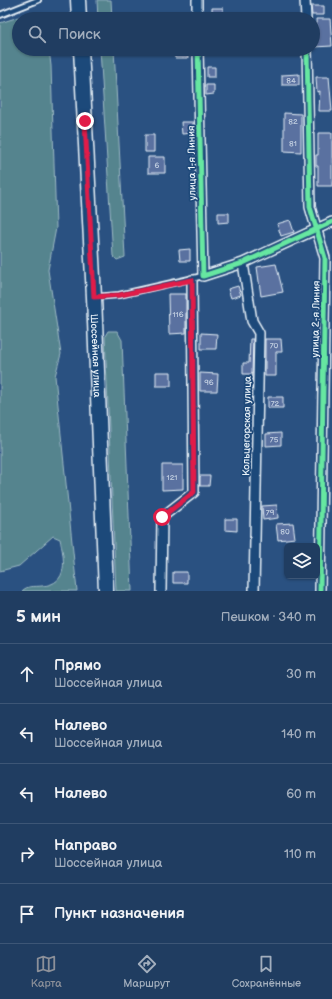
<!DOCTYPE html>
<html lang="ru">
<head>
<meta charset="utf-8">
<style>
	:root { --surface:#203d61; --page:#284467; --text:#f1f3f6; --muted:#a2aebd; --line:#3d5676; --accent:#8c9099 }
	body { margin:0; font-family:"Balsamiq Sans",sans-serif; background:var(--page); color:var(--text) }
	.controls { position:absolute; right:12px; bottom:12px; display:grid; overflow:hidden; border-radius:6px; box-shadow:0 1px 3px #0004 }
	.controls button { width:36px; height:36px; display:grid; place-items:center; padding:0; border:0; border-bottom:1px solid var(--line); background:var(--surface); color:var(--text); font:20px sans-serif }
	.stop { position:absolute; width:12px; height:12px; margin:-9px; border:3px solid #e11d48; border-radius:50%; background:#fff }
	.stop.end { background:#e11d48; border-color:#fff; box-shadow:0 1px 4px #0008 }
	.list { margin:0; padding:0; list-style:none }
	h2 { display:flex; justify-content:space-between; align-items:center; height:52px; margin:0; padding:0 16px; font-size:17px }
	h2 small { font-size:13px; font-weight:400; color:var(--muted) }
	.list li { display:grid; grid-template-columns:26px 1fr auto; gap:12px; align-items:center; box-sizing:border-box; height:60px; padding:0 16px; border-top:1px solid var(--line) }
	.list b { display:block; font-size:15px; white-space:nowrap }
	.list p { margin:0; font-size:13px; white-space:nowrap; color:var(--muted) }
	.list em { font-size:13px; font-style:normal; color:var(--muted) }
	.icon { flex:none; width:22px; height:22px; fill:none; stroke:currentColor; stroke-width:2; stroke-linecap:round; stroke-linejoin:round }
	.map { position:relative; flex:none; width:332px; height:591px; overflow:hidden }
	.search { position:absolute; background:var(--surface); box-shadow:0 1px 3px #0004; left:12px; right:12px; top:12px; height:44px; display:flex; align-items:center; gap:10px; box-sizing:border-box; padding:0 14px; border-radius:22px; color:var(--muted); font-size:15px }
	.sheet { height:352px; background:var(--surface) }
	nav { display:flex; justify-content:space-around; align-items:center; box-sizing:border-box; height:56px; border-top:1px solid var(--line); background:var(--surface); font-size:11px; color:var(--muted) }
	nav a { display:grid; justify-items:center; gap:2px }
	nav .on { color:var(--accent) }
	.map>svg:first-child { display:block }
	.green { fill:#54848e; stroke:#9ebac3 }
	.building { fill:#5a71a0; stroke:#e8f1f8 }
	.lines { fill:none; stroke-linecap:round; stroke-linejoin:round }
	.service-casing { stroke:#e8f1f8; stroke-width:8 }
	.minor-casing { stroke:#e8f1f8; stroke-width:12 }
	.primary-casing { stroke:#e8f1f8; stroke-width:17 }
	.service { stroke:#1f4a7a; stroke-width:4.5 }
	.minor { stroke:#1f4a7a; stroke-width:9 }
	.primary { stroke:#1f4a7a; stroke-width:14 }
	.cycleway-casing { stroke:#1f4a7a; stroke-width:8 }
	.cycleway { stroke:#66e7a1; stroke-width:5 }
	.route { stroke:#e11d48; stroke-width:5 }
	.labels { text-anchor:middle; stroke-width:3.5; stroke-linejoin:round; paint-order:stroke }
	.number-label { font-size:8px; fill:#c4d1e2 }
	.street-label { font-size:10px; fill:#e8f1f8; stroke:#1f4a7a }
</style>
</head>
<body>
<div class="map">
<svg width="332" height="591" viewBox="0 0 332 591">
	<rect width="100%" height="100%" fill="#2a5181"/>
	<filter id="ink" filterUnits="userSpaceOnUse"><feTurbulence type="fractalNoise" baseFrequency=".025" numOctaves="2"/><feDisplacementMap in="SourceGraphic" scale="8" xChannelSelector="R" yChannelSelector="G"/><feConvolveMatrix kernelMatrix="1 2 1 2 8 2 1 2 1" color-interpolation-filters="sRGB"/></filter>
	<g filter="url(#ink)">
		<path class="green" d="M97 0H111L112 19H98Z
			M28 14 39 19H19V49H49L51 66 56 228 48 270 61 354 55 376 77 591H22C28 585 34 587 42 586 70 584 64 558 60 539L53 536 19 566 0 571V23Z
			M100 49H114L125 257 117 260 113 256Z
			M108 331H117L122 340 132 591H116L105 336Z"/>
		<path class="building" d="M311 6H324V15H312Z
			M212 8H223L224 18H212Z
			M316 19H330L332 46 314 47V38H317Z
			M174 49H187L188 58H175Z
			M207 67H215V77H207Z
			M299 74V85H282V75Z
			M316 77H329L332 111H319L320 91 317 92Z
			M206 85H214V94L206 95Z
			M284 113 301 114V152L284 151Z
			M181 122H193V133L182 134Z
			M318 133H332V186H318V166H316V155H318Z
			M145 135H154V152H145Z
			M148 157H165V173H148Z
			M218 213H229V222L218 223Z
			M290 220 294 232 281 236 277 224Z
			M190 249V261H180L179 250Z
			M276 264 283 292 261 296 257 267Z
			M238 286 241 295 231 298 228 289Z
			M168 294H186V333L169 334Z
			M201 333 217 334 216 349H201Z
			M250 339H253L252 374H243V363H249Z
			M265 339H281L282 352H276V376H265Z
			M156 372H171V386H156Z
			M200 373 218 374 217 391H200Z
			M268 397H283V408H268Z
			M281 433V445L266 446V434Z
			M162 465H183V489L162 490Z
			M200 476H210L209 486H200Z
			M277 505 278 518 263 520 262 506Z
			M225 519H237V531L225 530Z
			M293 523 295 538 278 540 276 524Z
			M173 572H187V583H173Z"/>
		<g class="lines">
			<g class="service-casing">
				<path id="service" d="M0 15 38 0
					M95 297 119 295 203 276"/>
			</g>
			<g class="minor-casing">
				<path id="minor" d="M197 0V19
					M305 0 306 19
					M198 49 203 276 243 263 332 222
					M307 49 310 207 325 258 320 591
					M243 263 252 321 259 333 254 591
					M161 591 162 517 194 492 192 280"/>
			</g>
			<g class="primary-casing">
				<g id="primary">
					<path d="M78 0 79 19"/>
					<path id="s1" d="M81 49 94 297 106 591"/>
				</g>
			</g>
			<use href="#service" class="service"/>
			<use href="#minor" class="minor"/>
			<use href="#primary" class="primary"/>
			<g class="cycleway-casing">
				<path id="cycleway" d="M198 49 203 276 243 263 332 222
					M307 49 310 207 325 258 320 591"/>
			</g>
			<use href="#cycleway" class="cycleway"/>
		</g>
	</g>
	<g class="lines" filter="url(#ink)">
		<path class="route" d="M85 121 94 297 120 295 192 280 194 492 162 517"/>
	</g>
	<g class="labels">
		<g class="number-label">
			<text x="291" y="83">84</text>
			<text x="293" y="124">82</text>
			<text x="293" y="146">81</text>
			<text x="157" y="168">6</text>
			<text x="178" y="317">116</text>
			<text x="274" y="348">70</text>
			<text x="209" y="385">96</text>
			<text x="275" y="406">72</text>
			<text x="274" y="442">75</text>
			<text x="172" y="480">121</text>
			<text x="270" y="515">79</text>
			<text x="285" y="534">80</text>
		</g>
		<g class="street-label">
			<text transform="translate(191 163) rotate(-91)" y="4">улица 1-я Линия</text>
			<text transform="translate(315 319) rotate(-89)" y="4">улица 2-я Линия</text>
			<text dy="4" stroke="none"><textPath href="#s1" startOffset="307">Шоссейная улица</textPath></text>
			<text transform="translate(246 426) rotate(-89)" y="4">Кольцегорская улица</text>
		</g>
	</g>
</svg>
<div class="controls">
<button><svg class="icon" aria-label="layers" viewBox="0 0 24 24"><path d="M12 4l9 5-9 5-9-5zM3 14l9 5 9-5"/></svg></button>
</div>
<div class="stop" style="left:162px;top:517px"></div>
<div class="stop end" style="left:85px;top:121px"></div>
<div class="search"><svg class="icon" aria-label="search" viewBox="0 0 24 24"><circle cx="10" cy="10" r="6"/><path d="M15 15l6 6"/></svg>Поиск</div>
</div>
<section class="sheet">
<h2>5 мин<small>Пешком · 340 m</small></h2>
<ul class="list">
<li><svg class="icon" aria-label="ahead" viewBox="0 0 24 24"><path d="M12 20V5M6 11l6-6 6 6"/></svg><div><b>Прямо</b><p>Шоссейная улица</p></div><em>30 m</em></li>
<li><svg class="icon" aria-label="left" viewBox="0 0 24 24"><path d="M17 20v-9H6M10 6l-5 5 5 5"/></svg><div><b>Налево</b><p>Шоссейная улица</p></div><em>140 m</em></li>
<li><svg class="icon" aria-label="left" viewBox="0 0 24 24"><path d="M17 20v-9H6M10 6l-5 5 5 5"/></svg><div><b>Налево</b></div><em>60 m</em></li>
<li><svg class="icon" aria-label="right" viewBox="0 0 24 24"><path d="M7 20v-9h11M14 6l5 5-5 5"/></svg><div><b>Направо</b><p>Шоссейная улица</p></div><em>110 m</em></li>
<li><svg class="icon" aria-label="arrive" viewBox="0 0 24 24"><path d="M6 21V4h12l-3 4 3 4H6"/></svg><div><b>Пункт назначения</b></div></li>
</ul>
</section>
<nav>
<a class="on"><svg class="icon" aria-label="map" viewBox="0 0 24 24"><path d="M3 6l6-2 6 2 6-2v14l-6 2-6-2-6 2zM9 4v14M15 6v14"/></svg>Карта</a>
<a><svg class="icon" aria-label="directions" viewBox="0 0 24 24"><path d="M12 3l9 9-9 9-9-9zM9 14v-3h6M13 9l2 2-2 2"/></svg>Маршрут</a>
<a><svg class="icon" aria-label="saved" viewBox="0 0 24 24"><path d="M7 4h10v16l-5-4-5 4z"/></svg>Сохранённые</a>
</nav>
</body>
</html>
